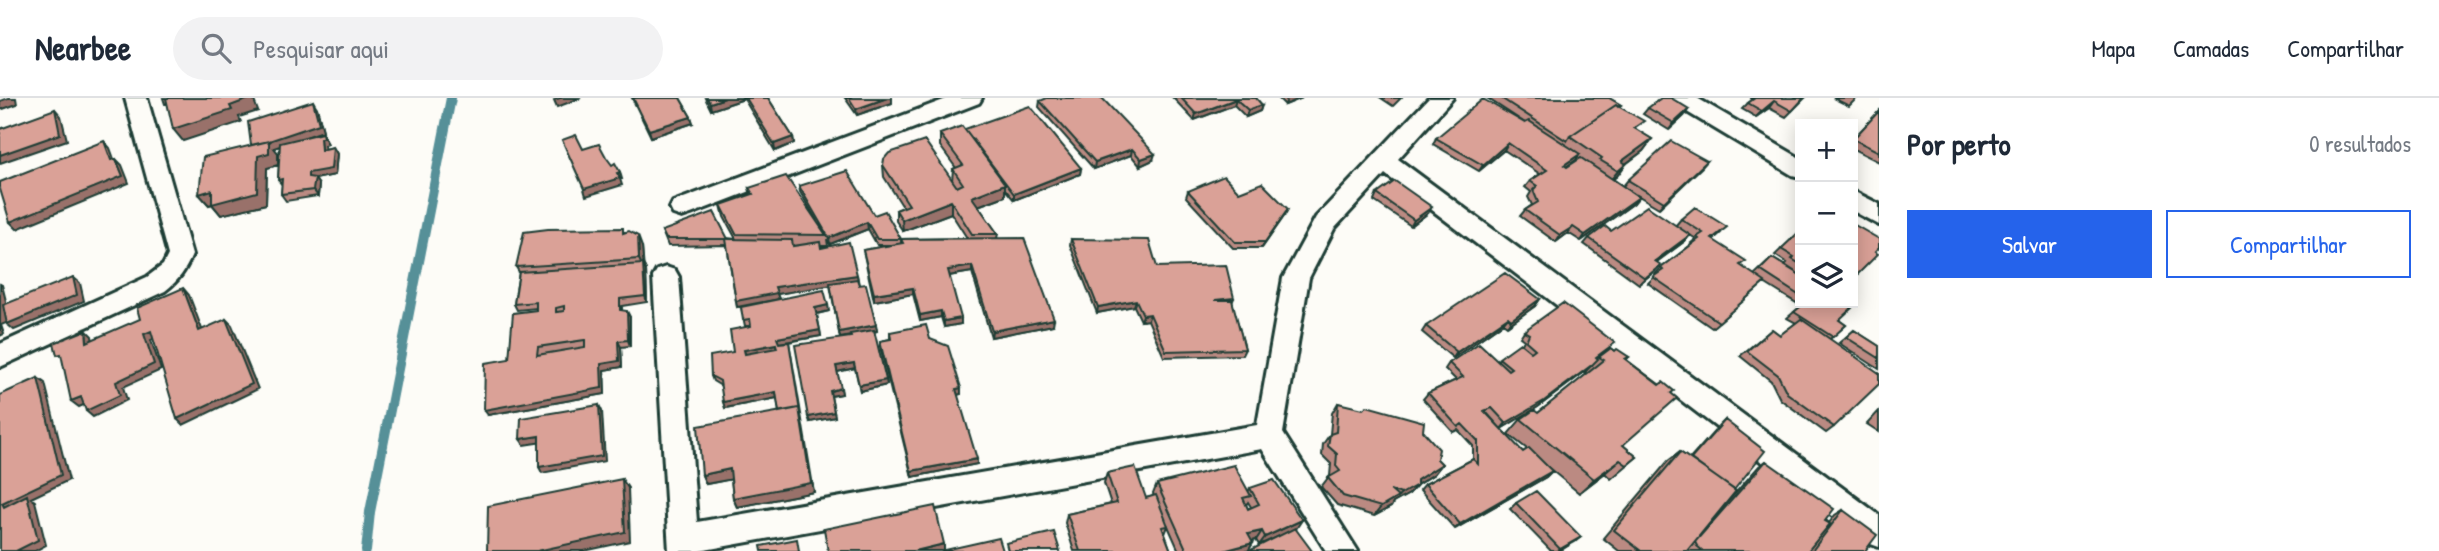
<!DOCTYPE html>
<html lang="pt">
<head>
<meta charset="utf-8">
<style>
	:root { --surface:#fff; --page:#f2f2f3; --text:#1f2937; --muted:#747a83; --line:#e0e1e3; --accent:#2563eb }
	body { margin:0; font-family:"Patrick Hand",sans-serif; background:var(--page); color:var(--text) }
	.controls { position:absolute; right:21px; top:21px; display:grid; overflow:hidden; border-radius:0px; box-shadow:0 4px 18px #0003 }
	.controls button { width:63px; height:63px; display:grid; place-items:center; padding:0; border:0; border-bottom:2px solid var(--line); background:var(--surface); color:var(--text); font:35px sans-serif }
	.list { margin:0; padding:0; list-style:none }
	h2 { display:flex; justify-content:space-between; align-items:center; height:91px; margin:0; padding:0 28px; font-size:30px }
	h2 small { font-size:23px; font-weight:400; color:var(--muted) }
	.actions { display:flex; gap:14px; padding:21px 28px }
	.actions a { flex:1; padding:16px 0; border:2px solid var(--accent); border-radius:0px; text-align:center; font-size:24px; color:var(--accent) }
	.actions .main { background:var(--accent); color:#fff }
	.icon { flex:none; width:38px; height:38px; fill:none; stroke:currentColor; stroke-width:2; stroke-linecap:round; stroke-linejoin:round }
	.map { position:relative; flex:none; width:1879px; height:453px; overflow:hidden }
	header { display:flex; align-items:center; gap:42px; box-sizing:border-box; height:98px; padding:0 35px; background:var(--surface); border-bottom:2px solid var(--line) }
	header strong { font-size:33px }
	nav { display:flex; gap:38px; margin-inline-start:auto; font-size:24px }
	.search { width:490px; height:63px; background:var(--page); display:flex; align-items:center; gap:18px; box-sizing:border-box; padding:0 24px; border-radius:38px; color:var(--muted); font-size:26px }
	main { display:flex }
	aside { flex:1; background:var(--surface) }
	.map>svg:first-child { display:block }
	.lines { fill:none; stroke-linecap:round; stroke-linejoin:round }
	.stream { stroke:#569098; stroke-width:10 }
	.street-casing { stroke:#1f3d34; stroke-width:6 }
	.street { fill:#fdfcf7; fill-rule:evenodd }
	.wall { fill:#bb8a82; stroke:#1f3d34; stroke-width:2; fill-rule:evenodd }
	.shaded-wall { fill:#99716a; stroke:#1f3d34; stroke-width:2 }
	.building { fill:#daa197; stroke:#1f3d34; stroke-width:2; fill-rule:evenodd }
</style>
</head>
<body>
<header>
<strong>Nearbee</strong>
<div class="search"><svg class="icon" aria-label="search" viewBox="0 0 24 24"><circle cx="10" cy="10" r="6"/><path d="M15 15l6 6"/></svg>Pesquisar aqui</div>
<nav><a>Mapa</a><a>Camadas</a><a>Compartilhar</a></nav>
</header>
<main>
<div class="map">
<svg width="1879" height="453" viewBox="0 0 1879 453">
	<rect width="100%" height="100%" fill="#fdfcf7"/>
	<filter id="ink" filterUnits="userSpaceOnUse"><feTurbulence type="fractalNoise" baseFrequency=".0143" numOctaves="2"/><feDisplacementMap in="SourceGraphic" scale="14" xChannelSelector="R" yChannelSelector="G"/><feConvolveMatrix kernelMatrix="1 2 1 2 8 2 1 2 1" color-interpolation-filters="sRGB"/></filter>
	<g filter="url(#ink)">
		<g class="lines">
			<path class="stream" d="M366 453 370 414 451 0"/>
			<g class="street-casing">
				<path id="street" d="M125 0H147L192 157C185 173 179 182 165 193L0 269V246L147 179 163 167 168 157Z
					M949 0H982L979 5 691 116 682 119 673 116 670 110 673 104Z
					M1429 0H1453L1398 61 1879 417V449L1868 445 1385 76 1334 131 1309 180 1283 335 1358 453H1326L1262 351 699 453H669L653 179 657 172 666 169 675 172 679 179 697 424 1257 327 1283 180 1316 119Z
					M1669 0H1697L1800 60V79L1792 77 1672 5Z
					M1853 93 1879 106V127L1853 113Z"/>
			</g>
			<use href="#street" class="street"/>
		</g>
		<path class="wall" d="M632 0H680L691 19 693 25 651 39Z
			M705 0H768L793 39 794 45 775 53 744 1 711 12Z
			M845 0H892V5L857 17Z
			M1173 0H1256L1262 7 1260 13 1246 19 1234 7 1194 22Z
			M1278 0H1302L1285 7Z
			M1381 0H1401L1393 8Z
			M1487 0H1609L1621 7 1619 9 1637 32 1652 41 1643 53 1626 66 1617 78 1613 81 1623 88 1628 82 1707 63 1659 110 1637 97 1634 105 1581 143 1568 135 1556 144 1520 118 1525 112 1532 107 1528 99 1531 94 1525 89 1530 83 1540 76 1504 52 1479 73 1433 46 1436 40 1525 25Z
			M1751 0H1805L1786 19 1769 10 1756 19 1742 11 1748 5 1752 2Z
			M1833 0H1857L1849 8Z
			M1040 3 1153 62 1140 68 1131 57 1094 71 1039 9Z
			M317 10 323 33 307 39 322 35 328 46 324 47 325 51 333 49 337 56 335 77 315 81 319 87 318 98 286 103 281 96 282 87 278 82 280 48 274 50 278 55V67L267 70 266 106 221 117 212 106 209 107 199 96 251 47Z
			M1648 10 1684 18 1669 32 1643 16Z
			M1879 13V64L1853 51V41Z
			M965 32 1081 70 1080 76 1014 102 1005 91V98L978 108 998 136 997 140 1053 227 991 239 972 174 949 178 961 226 944 229 941 219 920 223 913 196 874 203 863 152 891 147H877L868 131 830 146 827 141 828 148H820L821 150 857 177 859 187 876 227 877 233 874 234 886 282 887 287 860 293 855 270 837 274 842 296 831 298 835 319 810 324 840 240 830 187 777 196 779 201 829 213 817 216 821 238 783 245 814 394 737 409 733 400 731 381 706 386 702 377 779 314 777 300 725 310 721 288 713 283 711 278 733 254 750 228H745L741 209 762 204 737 209 727 147 668 148 662 133 736 141 724 119 721 107 751 97 749 90 816 121 800 94 799 88 874 117 901 141V145V141L967 140 951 115 903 133 896 123V112L903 109 884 79 883 67 952 83 953 71 956 70 940 48V36Z
			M1188 93 1285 117 1262 150H1233L1186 99Z
			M1377 96 1428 115 1411 128 1374 103Z
			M1681 121 1721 135 1713 142 1741 168 1754 177 1772 160 1800 177V205H1844L1839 222 1846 227 1830 241 1834 329 1826 335 1780 301 1771 283 1740 258 1772 231 1780 237 1796 225 1787 220 1801 208 1764 185 1712 230 1648 185 1656 177 1655 176 1661 170 1692 146 1691 145 1696 141 1690 137 1685 143 1657 164 1655 173 1639 186 1584 146 1589 140 1611 133 1676 127Z
			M1800 133V177L1785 167 1787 165 1775 157Z
			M625 134 642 149 643 166 646 172 647 204 622 208V213L630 219V248L621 249 622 269 604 272 605 296 488 317 509 261 536 212V210L517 212 514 206 519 174 516 169Z
			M1071 141 1157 169 1234 200 1232 205 1245 251 1242 257 1164 259 1148 222 1141 223 1134 208 1097 215 1070 147Z
			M1540 201 1535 208 1507 228 1503 225 1453 260 1422 234 1426 228Z
			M1854 232 1879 248V271L1839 245Z
			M1524 233 1611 250 1615 253 1629 259 1626 262 1671 295 1623 347 1637 359 1611 381 1605 375 1579 395 1544 366 1552 373 1546 379 1455 431 1420 392 1425 386 1473 361V348L1458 332 1453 334 1423 301 1428 295 1456 282 1445 271 1449 265 1497 262 1522 246 1524 242 1520 239ZM1587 272 1585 274 1587 276 1538 315 1521 321 1508 336 1527 351 1523 354 1486 316 1487 315 1501 331 1538 309Z
			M890 234 930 241 961 290V296L957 297 977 366 912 379 880 249V243L890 241Z
			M1338 305 1423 333 1437 361 1442 366 1434 376 1417 387 1409 396 1393 405 1391 409 1374 418 1337 407 1321 389 1328 380 1330 378 1331 366 1322 357 1323 346 1330 336 1332 315Z
			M1879 313V334L1867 326Z
			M1725 322 1734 392 1717 416 1759 368 1766 363 1829 425 1835 417 1843 412 1865 453H1690L1689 451 1687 453H1619L1603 440 1668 363 1680 354 1690 361 1719 328Z
			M1107 375 1146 400 1154 398 1153 396 1157 386 1248 394 1250 390 1296 431 1259 447 1256 442 1252 443 1253 445 1248 453H1179L1168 428 1165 436 1171 453H1074L1065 425 1067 416 1111 406 1104 385ZM1248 404 1251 409 1248 411 1246 407Z
			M1516 405 1581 439 1560 453H1551L1510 411Z"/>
		<path class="shaded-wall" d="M8 0H16L17 6 0 12V3Z
			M249 0H253L258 13 239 19 241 24 183 43 173 31Z
			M560 0H581L557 9 554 2Z
			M725 0H743L744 1 711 12 710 5Z
			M887 0H892V5L857 17 856 11Z
			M1287 0H1302L1285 7Z
			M1236 1 1234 7 1194 22 1196 16Z
			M313 3 317 10 323 33 274 50 278 55V67L267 70 266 106 221 117 212 106 209 107 199 96 257 56Z
			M1774 3 1769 10 1756 19 1762 13Z
			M1262 7 1260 13 1246 19 1248 12Z
			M55 11 61 18 67 42 0 65V57Z
			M1689 11 1684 18 1669 32 1674 25Z
			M691 19 693 25 651 39 649 32Z
			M322 35 328 46 324 47 326 58 321 52 320 40Z
			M793 39 794 45 775 53 774 46Z
			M1652 41 1643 53 1617 72 1622 63Z
			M104 43 110 50 117 69 111 62Z
			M1508 45 1504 52 1479 73 1483 67Z
			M333 49 337 56 335 77 315 81 319 87 318 98 313 92 308 79V75Z
			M1132 51 1131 57 1094 71 1095 64Z
			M1155 56 1153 62 1140 68 1141 61Z
			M1580 56 1576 62 1560 73 1564 67Z
			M116 61 122 67 129 85 17 131 10 124Z
			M1707 63 1702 69 1659 110 1664 104Z
			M1626 66 1617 78 1609 84 1618 73Z
			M1081 70 1080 76 1014 102V96Z
			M620 74 622 81H620L622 87 586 98 584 91Z
			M1005 86V98L972 110V99Z
			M1639 99 1634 105 1581 143 1585 137Z
			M951 103V115L903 133 902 122Z
			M1432 109 1428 115 1411 128 1414 122Z
			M1288 111 1285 117 1262 150 1265 144Z
			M867 124 868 131 830 146 829 140Z
			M1573 129 1568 135 1556 144 1560 137Z
			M1690 137 1685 143 1649 169 1655 163Z
			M638 138 642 149 644 172 639 161Z
			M643 166 646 172 647 204 645 198Z
			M1661 167 1655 173 1639 186 1645 180Z
			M972 168V174L948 178V172Z
			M857 177 858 183 777 196 779 201 737 209 736 203 775 189Z
			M73 179 80 185 84 203 14 232 7 226Z
			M0 186 2 187 11 223 1 227 4 236 0 238Z
			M183 190 189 197 205 239 199 233Z
			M913 190V196L874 203V196Z
			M1540 201 1535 208 1507 228 1511 222Z
			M1136 202 1134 208 1097 215 1098 209Z
			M828 207 829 213 816 216 815 210Z
			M627 213 630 219V248L628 242Z
			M941 213V219L920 223V217Z
			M1150 216 1148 222 1141 223 1143 217Z
			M1508 219 1503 225 1453 260 1457 254Z
			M961 220V226L944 229V223Z
			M226 221 232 227 258 291 183 327 177 321Z
			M1054 221 1053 227 991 239 992 233Z
			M876 227 877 233 840 240 839 234Z
			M86 232 92 238 94 250 87 244Z
			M820 232 821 238 778 245 777 240Z
			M151 233 158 239 151 242 161 272 123 289 127 302 93 319 86 313 116 284 144 236Z
			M618 243 621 249 622 269 604 272 605 296 488 317 484 312 601 266Z
			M789 244 814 394 737 409 733 400 780 318Z
			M776 246 777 252 746 262 744 252Z
			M854 265 855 270 837 274 836 268Z
			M1593 266 1587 272 1538 309 1501 331 1506 325Z
			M38 280 45 285 69 382 31 400 35 403 46 447 35 453H16L2 405Z
			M886 282 887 287 860 293 859 287Z
			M841 290 842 296 830 298V293Z
			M961 290V296L956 297V291Z
			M776 294 777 300 725 310 723 304Z
			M81 299 88 305 79 309 71 303Z
			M599 307 602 313 605 363 542 375 539 369Z
			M834 314 835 319 810 324 808 319Z
			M539 338 543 344 524 347 520 341Z
			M977 361V366L912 379 911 373Z
			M1620 362 1605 375 1579 395 1594 381Z
			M1442 366 1434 376 1410 391 1417 387 1409 396 1393 405 1391 409 1374 418 1381 409 1398 399 1417 382Z
			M730 371 733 381 706 386 702 377Z
			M1552 373 1546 379 1455 431 1460 426Z
			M622 381 628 390 630 443 584 453H537Z
			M1302 422 1296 431 1259 447 1265 439Z
			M1262 433 1256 442 1243 445 1248 436Z
			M1581 439 1575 444 1558 453 1560 451Z
			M1253 445 1248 453H1223Z
			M944 446V453H915Z"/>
		<path class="building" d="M163 0H166L167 6H165Z
			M166 0H249V1L230 8 232 12 173 31Z
			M633 0H680L691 19 649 32Z
			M707 0H725L710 5Z
			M746 0H768L793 39 774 46Z
			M849 0H887L856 11Z
			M1047 0H1102L1155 56 1141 61 1132 51 1095 64 1040 3Z
			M1181 0H1256L1262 7 1248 12 1236 1 1196 16Z
			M1501 0H1609L1621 7 1618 9 1616 7 1570 38 1567 43Z
			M1661 0H1671L1689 11 1674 25 1648 10Z
			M1755 0H1804L1792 13 1774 3 1762 13 1748 5Z
			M1483 1 1525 25 1529 23 1580 56 1564 67 1567 69 1581 60 1639 99 1585 137 1573 129 1560 137 1525 112 1538 104 1533 92 1537 88 1530 83 1547 72 1508 45 1483 67 1436 40Z
			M313 3 319 26 269 43 251 47 248 24Z
			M1616 7 1644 23 1634 30 1652 41 1622 63 1626 66 1618 73 1600 62 1602 60 1570 38Z
			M1030 8 1081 70 1014 96 965 31Z
			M55 11 60 36 0 57V31Z
			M1879 13V54L1853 41Z
			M962 28 1005 86 972 99 998 136H972L951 103 902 122 896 112 909 107 883 67 884 61 889 55 925 43 957 89 963 86 953 71 963 67 940 36Z
			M322 35 323 40H320L321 52 333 49 331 71 308 75V79L315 80 313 92 281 96 282 81 278 82 280 45Z
			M576 37 583 51 599 46 606 59 612 67 615 65 620 74 617 75 620 80 584 91 562 42Z
			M104 43 111 62 116 61 123 78 10 124 0 91V84Z
			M269 43V55L258 58 257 94 212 106V92L199 96 203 59Z
			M1671 43 1707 63 1664 104 1628 82Z
			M847 73 874 117 885 113 901 141H877L867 124 829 140 799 88Z
			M786 78 826 137 736 136 721 107 753 96 749 90Z
			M1224 78 1239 94 1262 85 1288 111 1265 144H1235L1188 93Z
			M1395 83 1432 109 1414 122 1377 96Z
			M1647 108 1690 137 1655 163 1661 167 1645 180 1589 140 1605 128 1611 133Z
			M1695 109 1727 129 1712 141 1746 163 1740 167 1765 184 1719 224 1653 179 1663 172 1661 170 1699 141 1697 139 1703 135 1681 121Z
			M714 114 728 141 792 142 793 148 820 144 821 150 849 144 857 177 775 189 777 195 736 203 726 141H666L662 133Z
			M1853 126 1879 141V150L1875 154 1878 156 1853 181Z
			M623 130V135L629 133 638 138 639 161 516 169 524 134 548 131Z
			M1800 133V166L1792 161 1794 159 1781 151Z
			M1024 140 1054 221 992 233 972 168 948 172 961 220 944 223 941 213 920 217 913 190 874 196 863 152 903 145 901 141Z
			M1071 141 1149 142 1157 169 1226 167 1234 200 1215 202H1232L1245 251 1166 253 1150 216 1143 217 1136 202 1098 209Z
			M1772 160 1800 177V198L1760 172Z
			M643 166 645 198 620 201V212L627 213 628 242 618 243 619 263 601 266 602 290 484 312 485 265 509 261 513 215 536 212V204L514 206 519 174ZM564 208V213L556 214V210ZM585 242V249L537 257 538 249Z
			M1505 175 1540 201 1511 222 1508 219 1457 254 1426 228Z
			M73 179 77 197 7 226 3 207Z
			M857 181 859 187 866 186 876 227 839 234 830 185Z
			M183 190 199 233 226 221 252 286 177 321 151 233 144 236 154 266 116 284 120 297 86 313 81 299 71 303 61 256 57 257 54 245 86 232 87 244 140 221 137 210Z
			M824 192 828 207 815 210 820 232 777 240 779 245 789 244 800 314 799 310 779 314 776 294 723 304 720 283 711 278 710 258 733 254 730 232 751 228 750 221 743 222 741 209ZM776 246 777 250 745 256 744 252Z
			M1563 205 1615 245 1596 259 1598 261 1593 266 1544 303 1506 325 1492 310 1484 313 1523 354 1529 350 1552 373 1460 426 1425 386 1473 361 1478 366V343L1462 326 1458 329 1428 295 1463 279 1449 265 1479 245 1508 272 1511 270 1499 260 1520 245 1531 254 1535 251 1526 243 1529 236 1524 233Z
			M1805 205H1844L1852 210 1839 222 1846 227 1833 239 1794 214Z
			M1801 221 1879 275V286L1834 329 1787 295 1778 277 1747 253 1772 231 1780 237Z
			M926 227 930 241 948 248 961 290 956 291 977 361 911 373 880 243 891 241 890 234Z
			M874 232 886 282 859 287 854 265 836 268 841 290 830 293 834 314 808 319 795 247 851 239 850 236Z
			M1854 232 1879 248V260L1846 239Z
			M1611 250 1615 253 1617 251 1629 259 1625 261 1659 287 1663 284 1674 293 1671 295 1677 300 1623 347 1637 359 1627 367 1620 362 1594 381 1521 321 1534 312 1538 315 1604 262 1599 259Z
			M38 280 61 377 2 405 4 409 27 397 38 442 16 453H0V297Z
			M1338 305 1363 311 1367 308 1424 324 1423 333 1439 351 1437 361 1442 366 1417 382V387L1401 396 1390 392 1398 399 1381 409 1343 398 1328 380 1340 373 1336 368 1337 356 1328 348 1330 336 1336 334Z
			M599 307 602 358 539 369V338L520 341 521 320Z
			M799 310 811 385 733 400 730 371 702 377 698 328Z
			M1725 322 1765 353 1734 392 1691 361Z
			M1680 354 1736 393 1687 453H1641L1614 432Z
			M1766 363 1834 411 1825 423 1830 426 1808 453H1703L1697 448 1695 444Z
			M1234 367 1251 398 1243 400 1248 411 1259 406 1250 390 1274 382 1302 422 1265 439 1262 433 1248 436 1253 445 1223 453H1187L1157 386Z
			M1135 369 1146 400 1156 397 1168 428 1162 429 1171 453H1080L1067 416 1117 405 1107 375Z
			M622 381 625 434 537 453H487L488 408Z
			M1536 393 1581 439 1560 451 1516 405Z
			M935 408 944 446 915 453H828L824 431Z
			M1843 412 1877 437 1865 453H1812Z
			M1295 430 1312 453H1249Z
			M1054 434 1060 453H1008L1006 445Z
			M999 440 1003 453H946L945 452Z
			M797 441 799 453H762L761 448Z"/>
	</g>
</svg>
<div class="controls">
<button>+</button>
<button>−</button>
<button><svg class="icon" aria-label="layers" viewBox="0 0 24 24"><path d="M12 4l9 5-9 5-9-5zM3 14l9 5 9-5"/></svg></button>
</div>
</div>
<aside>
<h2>Por perto<small>0 resultados</small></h2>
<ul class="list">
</ul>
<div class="actions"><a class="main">Salvar</a><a>Compartilhar</a></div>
</aside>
</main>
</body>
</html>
